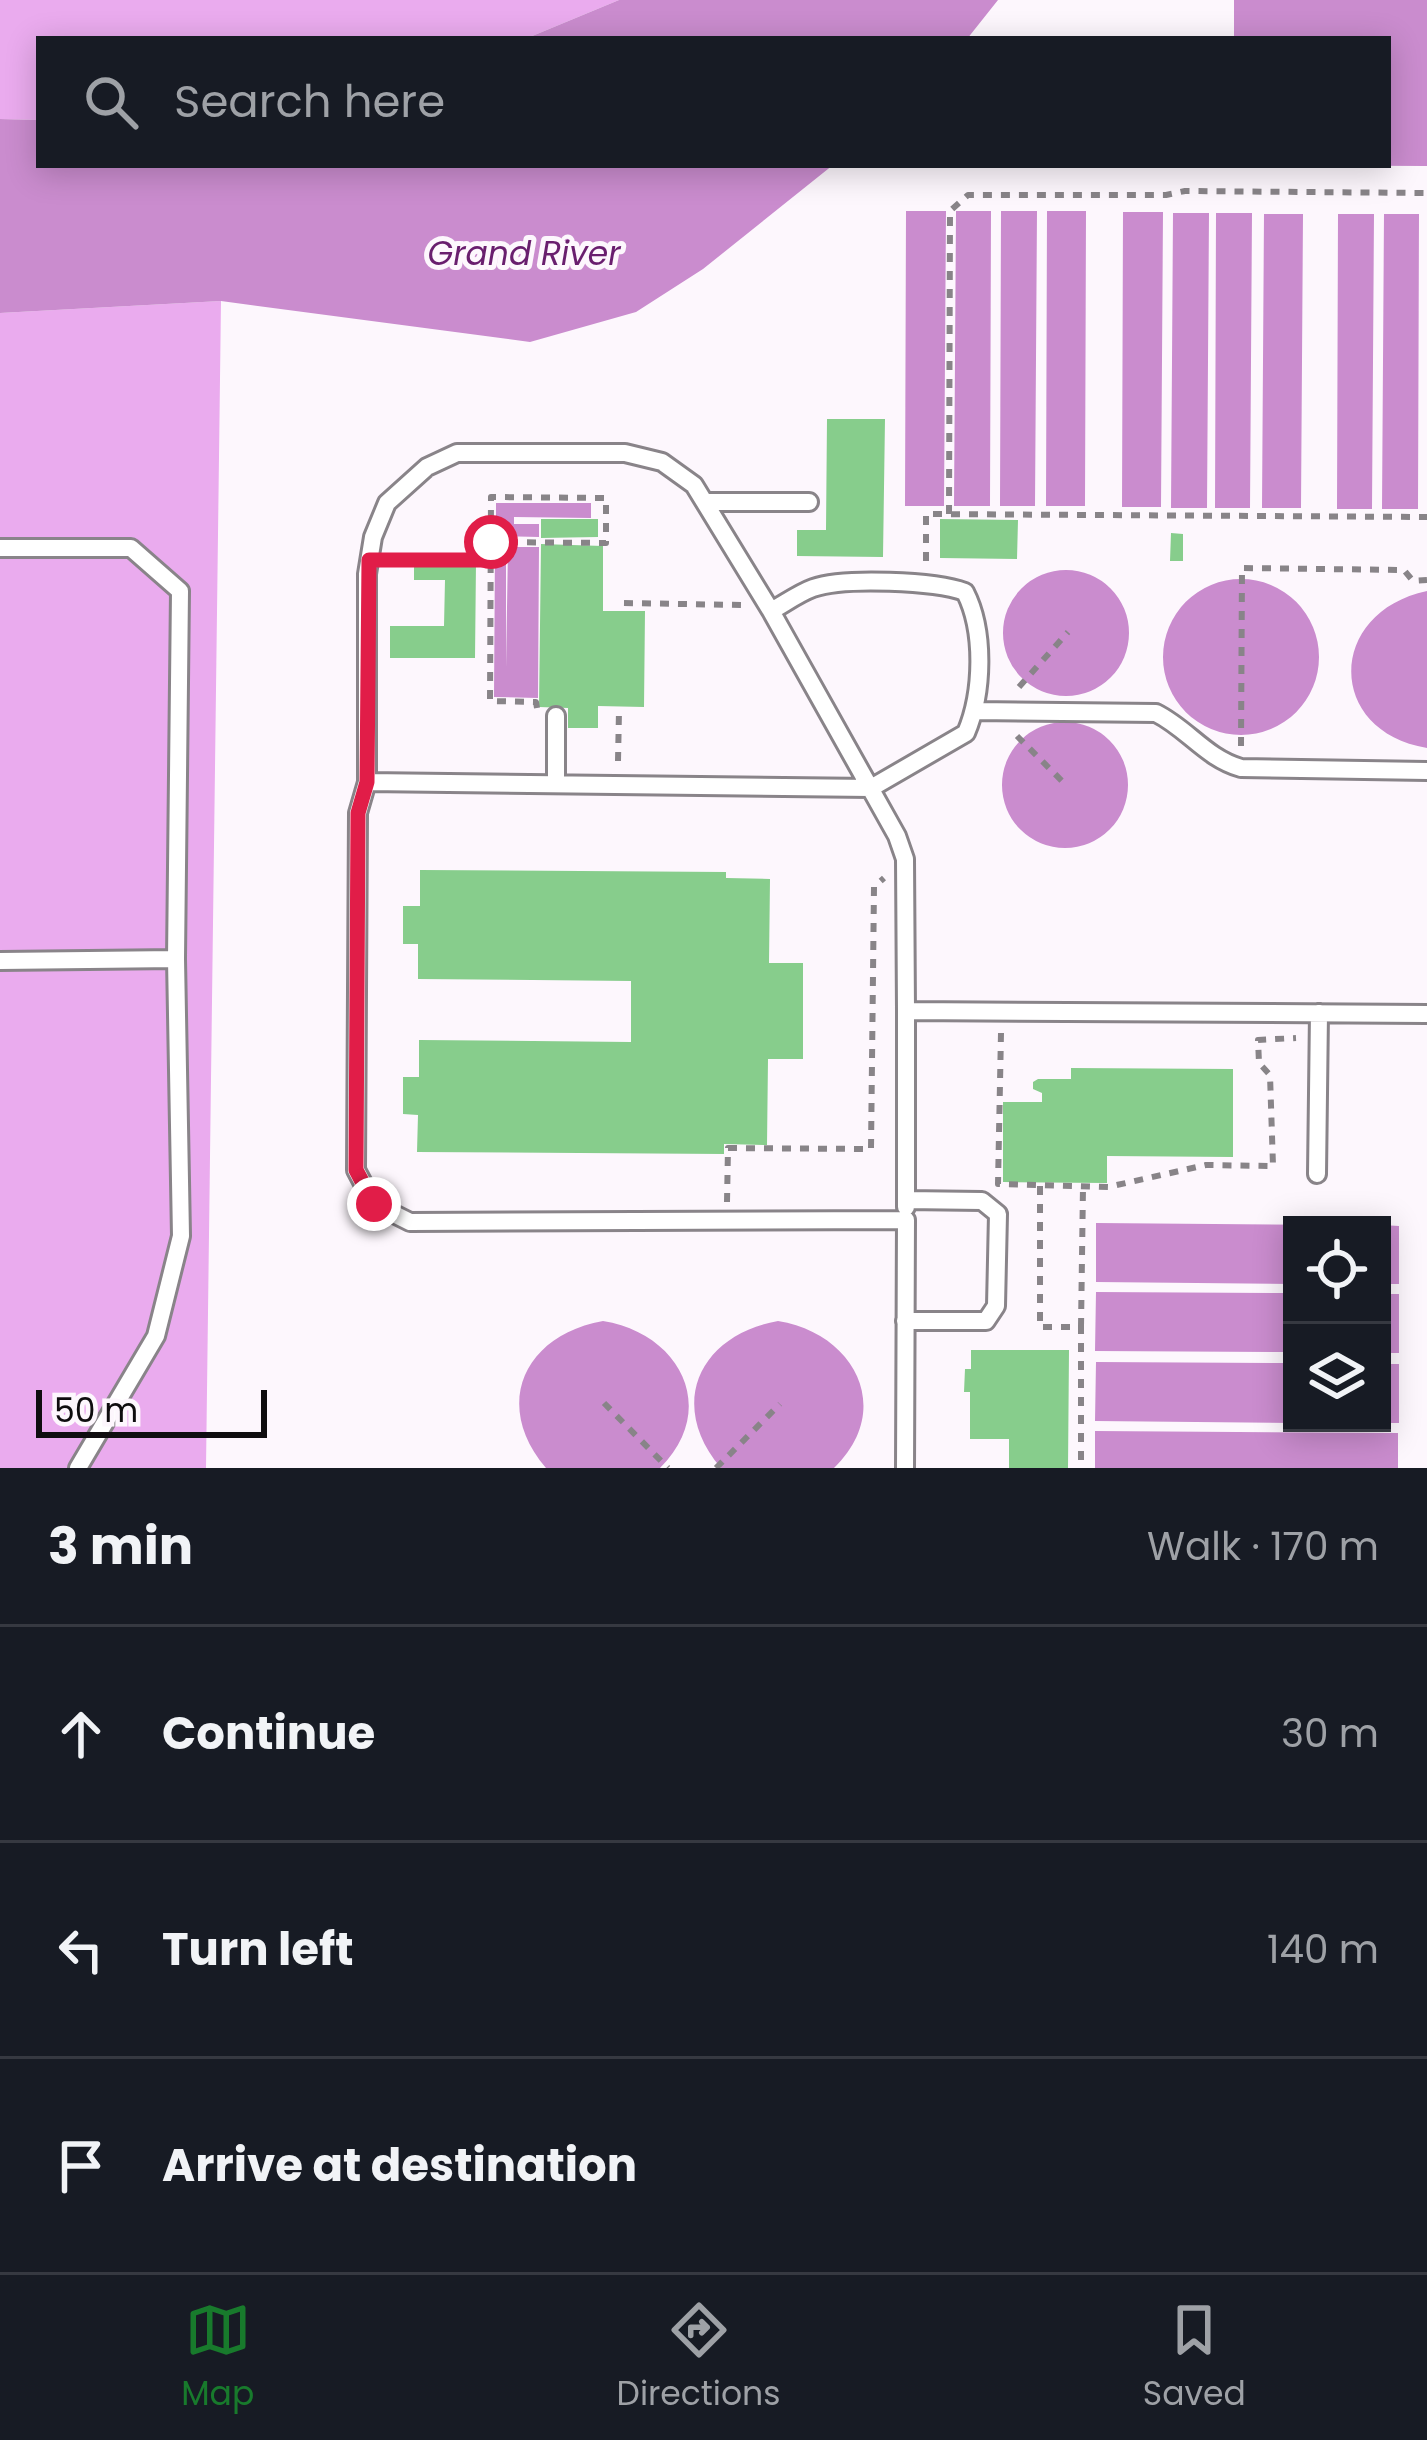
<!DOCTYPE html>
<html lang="en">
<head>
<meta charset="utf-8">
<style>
	:root { --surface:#171b24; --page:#20242c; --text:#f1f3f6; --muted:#9ea1a6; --line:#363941; --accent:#187a2c }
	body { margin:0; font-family:Poppins,sans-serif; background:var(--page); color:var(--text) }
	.controls { position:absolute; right:36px; bottom:36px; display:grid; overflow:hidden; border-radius:0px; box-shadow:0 6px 30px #0003 }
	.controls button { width:108px; height:108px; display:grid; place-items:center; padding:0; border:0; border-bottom:3px solid var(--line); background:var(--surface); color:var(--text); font:60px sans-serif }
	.scale { position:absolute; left:36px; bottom:30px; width:231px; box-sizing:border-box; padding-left:12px; border:6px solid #0f0d0f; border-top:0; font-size:33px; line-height:42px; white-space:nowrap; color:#0f0d0f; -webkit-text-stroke:9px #fdf7fd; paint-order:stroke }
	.stop { position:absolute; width:36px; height:36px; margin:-27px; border:9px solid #e11d48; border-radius:50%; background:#fff }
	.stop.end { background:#e11d48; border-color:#fff; box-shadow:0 3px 12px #0008 }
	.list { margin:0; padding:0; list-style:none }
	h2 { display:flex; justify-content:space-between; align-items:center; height:156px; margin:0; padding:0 48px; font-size:51px }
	h2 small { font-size:39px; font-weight:400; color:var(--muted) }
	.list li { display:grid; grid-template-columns:78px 1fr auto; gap:36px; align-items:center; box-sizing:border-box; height:216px; padding:0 48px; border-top:3px solid var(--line) }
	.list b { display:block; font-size:45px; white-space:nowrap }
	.list em { font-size:39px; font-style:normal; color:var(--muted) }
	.icon { flex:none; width:66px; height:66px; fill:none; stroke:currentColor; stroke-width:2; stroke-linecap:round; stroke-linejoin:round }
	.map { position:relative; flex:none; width:1427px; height:1468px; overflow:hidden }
	.search { position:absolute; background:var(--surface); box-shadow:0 6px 30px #0003; left:36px; right:36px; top:36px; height:132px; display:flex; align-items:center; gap:30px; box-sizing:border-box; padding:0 42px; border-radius:0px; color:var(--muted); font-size:45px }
	.sheet { height:804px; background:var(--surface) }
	nav { display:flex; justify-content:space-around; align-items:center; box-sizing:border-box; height:168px; border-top:3px solid var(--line); background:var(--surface); font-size:33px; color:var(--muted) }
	nav a { display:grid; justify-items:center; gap:6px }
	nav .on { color:var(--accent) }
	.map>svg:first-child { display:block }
	.green { fill:#eaabee }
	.water { fill:#ca8cce }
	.building { fill:#87cd8c }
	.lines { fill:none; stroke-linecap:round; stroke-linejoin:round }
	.service-casing { stroke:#898489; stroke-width:22 }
	.path { stroke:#888488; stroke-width:6; stroke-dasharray:9 9; stroke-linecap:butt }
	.service { stroke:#fff; stroke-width:16 }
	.route { stroke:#e11d48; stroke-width:15 }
	.labels { text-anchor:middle; stroke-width:10; stroke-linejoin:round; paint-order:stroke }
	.water-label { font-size:33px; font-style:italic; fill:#691e6e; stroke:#fdf7fd }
</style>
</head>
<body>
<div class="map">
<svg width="1427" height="1468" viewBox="0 0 1427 1468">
	<rect width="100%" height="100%" fill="#fdf7fd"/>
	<path class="green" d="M0 0H619L525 39H39V120L0 119Z
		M221 301 206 1468H0V313Z"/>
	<path class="water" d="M619 0H998L967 39H525Z
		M1234 0H1427V166L1234 165H1388V39H1234Z
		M0 119 39 120V165H833L703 269 636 312 530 342 221 301 0 313Z
		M906 211H946L944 506H905Z
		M956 211H991L990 506H954Z
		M1001 211H1037L1035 506H1000Z
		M1047 211H1086L1085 506H1046Z
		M1123 212H1163L1161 507H1122Z
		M1173 213H1209L1207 508H1171Z
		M1216 213H1252L1250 508H1215Z
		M1264 214H1303L1301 508H1262Z
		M1338 214H1374L1372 509H1337Z
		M1384 214H1419L1418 509H1382Z
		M496 503H591V518L514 517V524H539V537L496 536Z
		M495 546H506V668L508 547H539L538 698 494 697Z
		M1003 633a63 63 0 1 1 126 0a63 63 0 1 1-126 0Z
		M1163 657a78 78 0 1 1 156 0a78 78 0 1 1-156 0Z
		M1427 591V748C1325 731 1327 612 1427 591Z
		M1002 785a63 63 0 1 1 126 0a63 63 0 1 1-126 0Z
		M1096 1223 1339 1225H1292V1284L1096 1282Z
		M1382 1225 1399 1226V1284H1382Z
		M1096 1292 1292 1293V1352L1095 1351Z
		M1382 1294H1399V1353H1382Z
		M603 1321C679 1333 720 1408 660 1468H546C492 1405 524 1335 603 1321Z
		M778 1321C854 1333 895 1409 834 1468H721C667 1405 699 1335 778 1321Z
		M1096 1362 1292 1363V1423L1095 1421Z
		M1382 1364H1399V1423H1345H1382Z
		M1095 1431 1398 1433V1468H1095Z"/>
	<path class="building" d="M827 419H885L883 557 797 556V530H826Z
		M541 519H598V537L541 538Z
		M940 519 1018 520 1017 559 940 558Z
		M1171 533 1183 534V561H1170Z
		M541 544 603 546V611H645L644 707 598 706V728H568V708L539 707Z
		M446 561 476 562 475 658H390V626H444L445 580H414V564L446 565Z
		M420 870 726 872V878L770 879 769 963H803V1059H768L767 1145 724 1144V1154L417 1152 418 1115 403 1114V1077H419V1040L631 1042V981L418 979V944H403V906H420Z
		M1071 1068 1233 1069V1157L1107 1156V1183L1003 1182V1102H1042V1093L1033 1089V1082L1038 1079H1071Z
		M971 1350H1069L1068 1468H1009V1439H970V1392H964L965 1369H971Z"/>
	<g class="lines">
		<g class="service-casing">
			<path id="service" d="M705 502H809
				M0 548H131L180 591 176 959 181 1236 156 1336 78 1468
				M975 711 1156 713C1188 729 1206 758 1241 768L1427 771
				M556 716V784
				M367 782 871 788 966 733C983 693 985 631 965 592 935 581 844 577 813 588 799 593 784 604 771 611
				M0 961 176 959
				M1317 1174 1319 1013
				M906 1207V1011
				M905 1321H986L996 1306 998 1214 982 1201 906 1200
				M905 1468 906 1220 410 1222 374 1204 356 1170 358 813 367 782V574L373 537 387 503 427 467 457 453H625L662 462 694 485 771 611 897 836 905 859 906 1011 1427 1014"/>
		</g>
		<path class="path" d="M949 514 950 211 968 195H1166L1185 191 1427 193
			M491 542 606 543V498L491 497 490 701 536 702 537 708
			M391 560 491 559
			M926 561V514L1427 517
			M624 603 741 605
			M1019 687 1068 632
			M1017 736 1067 786
			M1241 746 1242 568 1404 570 1413 581 1427 580
			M618 761 619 711
			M1001 1033 998 1184 1108 1187 1206 1165 1273 1166 1270 1075 1259 1063 1258 1040 1296 1038
			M1040 1186V1327H1081V1468
			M727 1202 728 1148 871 1149 874 887 884 878
			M1081 1327 1083 1187
			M604 1403 668 1468
			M716 1468 780 1404"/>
		<use href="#service" class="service"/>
	</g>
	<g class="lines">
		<path class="route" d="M374 1204 356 1170 358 813 367 782 369 560H491V542"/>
	</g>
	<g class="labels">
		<g class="water-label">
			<text x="524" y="265">Grand River</text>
		</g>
	</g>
</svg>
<div class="controls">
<button><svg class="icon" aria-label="locate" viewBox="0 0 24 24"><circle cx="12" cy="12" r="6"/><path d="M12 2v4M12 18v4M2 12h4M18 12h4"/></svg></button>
<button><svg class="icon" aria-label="layers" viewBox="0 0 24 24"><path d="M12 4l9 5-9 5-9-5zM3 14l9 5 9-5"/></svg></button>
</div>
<div class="scale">50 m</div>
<div class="stop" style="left:491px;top:542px"></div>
<div class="stop end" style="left:374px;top:1204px"></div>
<div class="search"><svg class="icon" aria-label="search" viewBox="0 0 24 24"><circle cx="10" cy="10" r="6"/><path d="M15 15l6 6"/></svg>Search here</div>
</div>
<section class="sheet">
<h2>3 min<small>Walk · 170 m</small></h2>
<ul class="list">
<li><svg class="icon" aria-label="ahead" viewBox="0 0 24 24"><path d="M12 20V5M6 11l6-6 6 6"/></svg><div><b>Continue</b></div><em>30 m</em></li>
<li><svg class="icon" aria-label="left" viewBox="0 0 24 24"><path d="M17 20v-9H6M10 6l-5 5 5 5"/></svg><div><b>Turn left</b></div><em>140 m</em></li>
<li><svg class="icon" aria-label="arrive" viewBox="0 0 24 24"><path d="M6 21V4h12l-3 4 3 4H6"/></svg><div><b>Arrive at destination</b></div></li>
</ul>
</section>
<nav>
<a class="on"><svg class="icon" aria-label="map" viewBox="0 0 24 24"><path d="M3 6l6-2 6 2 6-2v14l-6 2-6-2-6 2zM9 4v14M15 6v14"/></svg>Map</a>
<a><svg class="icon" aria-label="directions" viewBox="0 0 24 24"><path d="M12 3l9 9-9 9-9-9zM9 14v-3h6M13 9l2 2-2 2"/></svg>Directions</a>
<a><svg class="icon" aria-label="saved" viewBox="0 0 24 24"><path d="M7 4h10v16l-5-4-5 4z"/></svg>Saved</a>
</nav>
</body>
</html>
